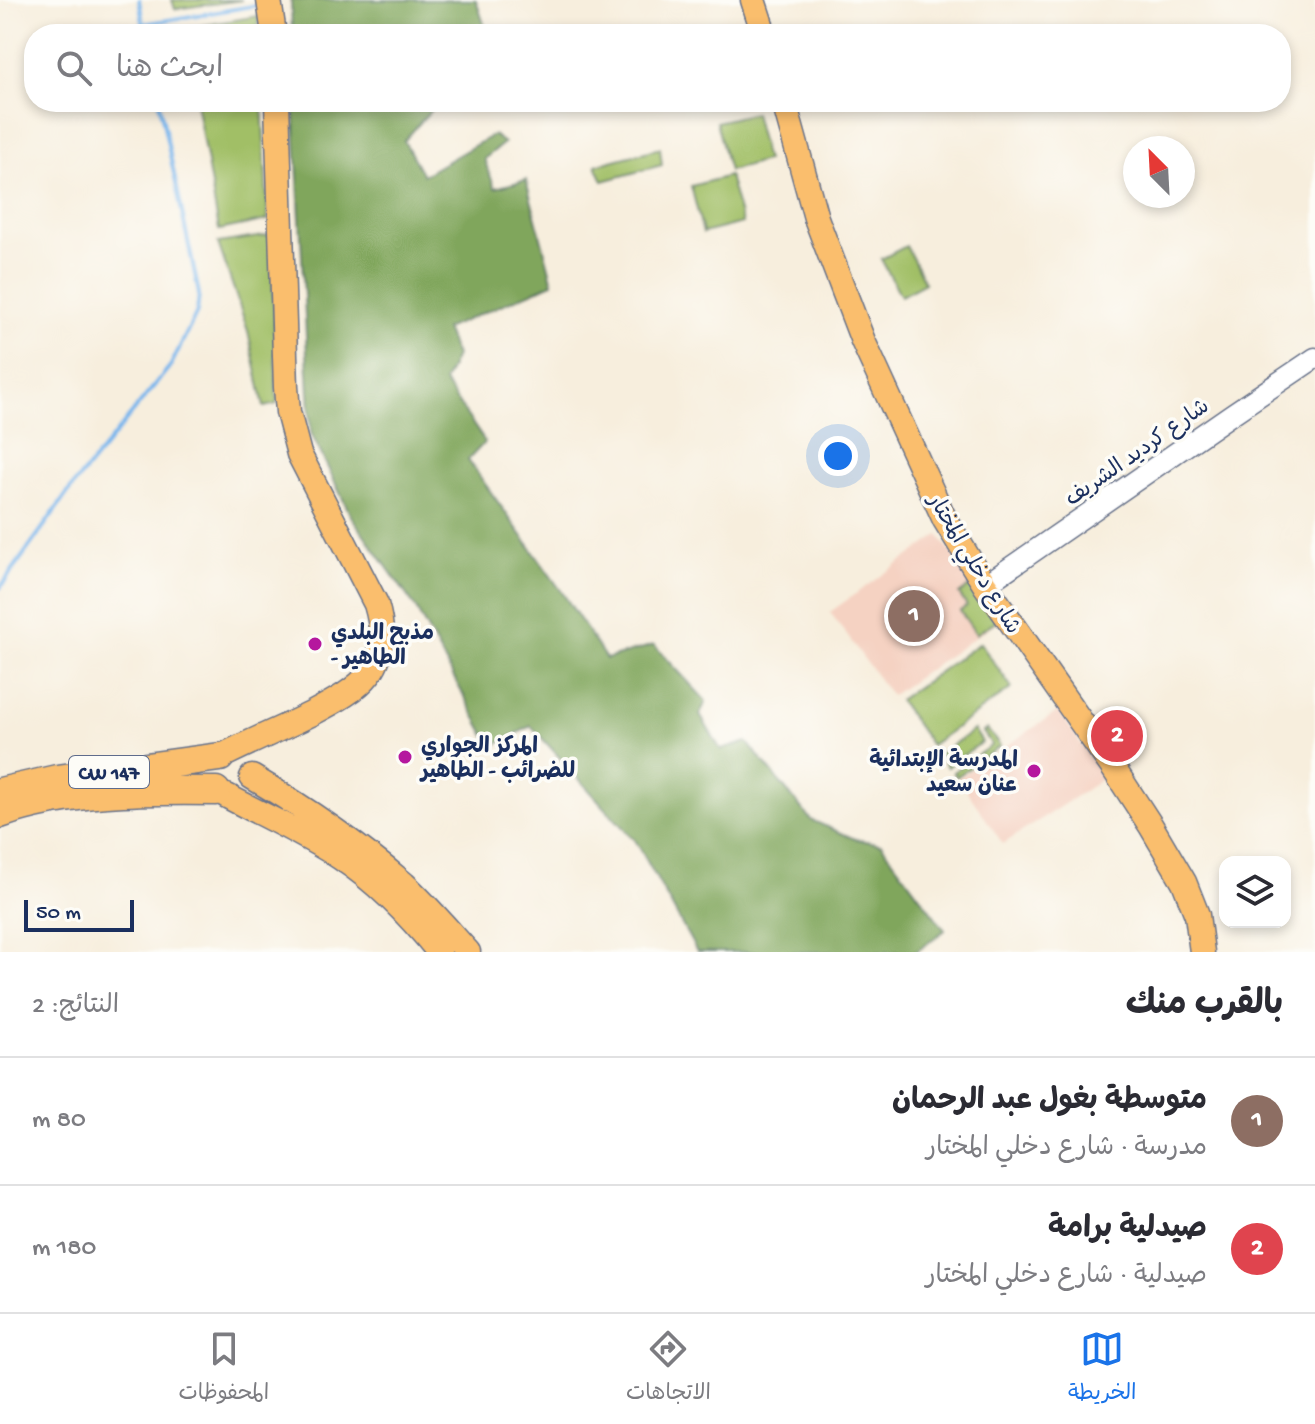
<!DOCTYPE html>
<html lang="ar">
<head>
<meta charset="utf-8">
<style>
	:root { --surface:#fff; --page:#f2f2f3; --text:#2b2b33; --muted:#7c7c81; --line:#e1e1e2; --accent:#1a73e8 }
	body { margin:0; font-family:"Gochi Hand","Playpen Sans Arabic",sans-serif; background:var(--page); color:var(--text); direction:rtl }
	.controls { position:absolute; right:24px; bottom:24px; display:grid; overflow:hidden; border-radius:16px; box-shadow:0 4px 12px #0003 }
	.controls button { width:72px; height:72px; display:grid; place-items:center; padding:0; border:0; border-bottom:2px solid var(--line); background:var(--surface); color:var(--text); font:40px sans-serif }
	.compass { position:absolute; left:1123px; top:136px; width:72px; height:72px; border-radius:50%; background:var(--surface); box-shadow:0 4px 12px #0003; rotate:336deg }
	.scale { position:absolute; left:24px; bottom:20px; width:110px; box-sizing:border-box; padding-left:8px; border:4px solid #1b2f5e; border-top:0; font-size:22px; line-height:28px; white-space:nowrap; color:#1b2f5e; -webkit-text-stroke:6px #fdfcf7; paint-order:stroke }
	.you { position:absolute; left:838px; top:456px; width:28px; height:28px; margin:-20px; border:6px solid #fff; border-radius:50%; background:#1a73e8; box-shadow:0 0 0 12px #1a73e833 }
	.badge { display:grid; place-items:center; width:52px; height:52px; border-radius:50%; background:var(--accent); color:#fff; font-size:26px; font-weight:700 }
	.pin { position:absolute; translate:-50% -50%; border:4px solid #fff; box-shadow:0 2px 8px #0006 }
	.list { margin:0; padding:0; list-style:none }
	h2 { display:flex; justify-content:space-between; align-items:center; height:104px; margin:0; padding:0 32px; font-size:34px }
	h2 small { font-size:26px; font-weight:400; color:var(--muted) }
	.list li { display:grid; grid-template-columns:52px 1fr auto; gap:24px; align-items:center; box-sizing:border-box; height:128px; padding:0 32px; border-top:2px solid var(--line) }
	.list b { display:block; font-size:30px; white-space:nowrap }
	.list p { margin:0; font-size:26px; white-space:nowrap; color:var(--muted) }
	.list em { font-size:26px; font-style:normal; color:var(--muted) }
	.icon { flex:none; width:44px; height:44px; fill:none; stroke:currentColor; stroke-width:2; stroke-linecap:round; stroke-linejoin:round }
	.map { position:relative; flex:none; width:1315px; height:952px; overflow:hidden; direction:ltr }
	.search { position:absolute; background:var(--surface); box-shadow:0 4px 12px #0003; left:24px; right:24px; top:24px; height:88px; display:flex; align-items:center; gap:20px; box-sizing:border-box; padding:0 28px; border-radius:32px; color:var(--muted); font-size:30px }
	.sheet { height:360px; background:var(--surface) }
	nav { display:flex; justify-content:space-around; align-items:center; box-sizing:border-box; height:112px; border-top:2px solid var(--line); background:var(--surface); font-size:22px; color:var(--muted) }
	nav a { display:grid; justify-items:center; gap:4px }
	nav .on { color:var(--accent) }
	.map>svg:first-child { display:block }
	.built { fill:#f5d2c2 }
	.green { fill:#a1bf66; stroke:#5e7762; stroke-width:2 }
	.forest { fill:#80a65b; stroke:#4e6a5c; stroke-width:2 }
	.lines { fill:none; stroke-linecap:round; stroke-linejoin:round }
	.stream { stroke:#79b6ec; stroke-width:4 }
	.minor-casing { stroke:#68728a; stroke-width:23 }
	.major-casing { stroke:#68728a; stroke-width:27 }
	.highway-casing { stroke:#68728a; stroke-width:31 }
	.minor { stroke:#fff; stroke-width:20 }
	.major { stroke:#fabe6d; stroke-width:24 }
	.highway { stroke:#fabe6d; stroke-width:28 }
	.poi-dot { fill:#b5179e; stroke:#fdfcf7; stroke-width:3 }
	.labels { text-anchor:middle; stroke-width:7; stroke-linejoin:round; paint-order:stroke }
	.shield { fill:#fdfcf7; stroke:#5f6c8c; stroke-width:2 }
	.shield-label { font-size:20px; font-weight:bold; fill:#1b2f5e }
	.street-label { font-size:22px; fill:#1b2f5e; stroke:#fdfcf7 }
	.poi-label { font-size:22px; font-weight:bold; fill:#1b2f5e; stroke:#fdfcf7; text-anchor:start }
</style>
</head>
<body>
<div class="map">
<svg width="1315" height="952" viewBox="0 0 1315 952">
	<rect width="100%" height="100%" fill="#fdfcf7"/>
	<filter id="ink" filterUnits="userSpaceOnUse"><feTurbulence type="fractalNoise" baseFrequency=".0125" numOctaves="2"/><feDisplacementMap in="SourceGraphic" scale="16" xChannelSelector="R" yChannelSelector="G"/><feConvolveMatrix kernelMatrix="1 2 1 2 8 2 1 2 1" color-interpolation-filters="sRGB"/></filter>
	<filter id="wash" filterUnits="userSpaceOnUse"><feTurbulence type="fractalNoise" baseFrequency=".006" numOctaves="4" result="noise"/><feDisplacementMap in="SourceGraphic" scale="32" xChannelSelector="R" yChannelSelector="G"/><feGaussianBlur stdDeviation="1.8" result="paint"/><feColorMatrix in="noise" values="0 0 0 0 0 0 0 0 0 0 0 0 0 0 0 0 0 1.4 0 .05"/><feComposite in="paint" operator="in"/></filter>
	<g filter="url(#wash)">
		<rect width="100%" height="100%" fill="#f7eedd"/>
		<path class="built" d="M939 535 998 621 891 696 830 612Z
			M1059 711 1104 778 1003 844 958 778Z"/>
		<path class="green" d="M172 0H242L175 9Z
			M258 16 259 34H184L183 29Z
			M196 102H262L268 220 219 230Z
			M754 113 766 161 729 171 716 122Z
			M660 148 662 165 603 181 596 165Z
			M729 176 742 223 703 233 691 186Z
			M271 235 277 404 264 407 248 331 218 243Z
			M906 246 925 283 901 296 881 259Z
			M971 585 996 621 976 634 960 611 967 606 959 594Z
			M980 643 1012 688 931 745 899 700Z
			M987 729 1000 746 956 777 953 772 992 745 983 732Z
			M974 730 982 742 947 767 939 754Z"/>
		<path class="forest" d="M291 0H476L486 30 484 34H292Z
			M294 102H438L404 141 423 175 493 135 504 143 484 159 495 188 526 180 553 283 445 329 456 356 444 382 485 442 468 460 560 589 606 659 654 645 706 701 700 715 721 750 747 742 811 820 855 839 881 844 945 930 916 952H697L637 843 531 726 492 747 415 607 351 516 311 433Z"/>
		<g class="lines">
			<path class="stream" d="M139 0 145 34
				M143 24 259 5
				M0 588 69 491 171 365 197 312 199 294 159 102"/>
		</g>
	</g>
	<g filter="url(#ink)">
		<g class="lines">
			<g class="minor-casing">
				<path id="minor" d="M985 585 1232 414 1315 358"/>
			</g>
			<g class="major-casing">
				<path id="major" d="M269 0 274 34
					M753 0 764 34
					M784 102 816 218 863 341 945 520 985 585 1112 766 1151 826 1184 882 1197 915 1202 952
					M226 754C254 740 283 728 311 714 361 688 395 668 376 604L299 454 288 412 286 387 277 102
					M252 777C305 808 357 844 404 884 427 905 447 929 468 952
					M227 796C266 817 305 834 341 858 379 883 411 917 439 952"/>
			</g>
			<g class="highway-casing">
				<path id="highway" d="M0 792 57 779 220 757
					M0 814C69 790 144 790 216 791"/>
			</g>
			<use href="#minor" class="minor"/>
			<use href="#major" class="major"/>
			<use href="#highway" class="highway"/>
		</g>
	</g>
	<g class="poi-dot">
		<circle cx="315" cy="644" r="8"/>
		<circle cx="405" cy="757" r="8"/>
		<circle cx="1034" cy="771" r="8"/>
	</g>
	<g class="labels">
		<rect class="shield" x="69" y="756" width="80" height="32" rx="6"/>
		<g class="shield-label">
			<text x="109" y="779">CW 147</text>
		</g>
		<g class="street-label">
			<text transform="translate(1136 451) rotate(-35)" y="8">شارع كرديد الشريف</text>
			<text transform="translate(976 563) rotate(59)" y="8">شارع دخلي المختار</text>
		</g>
		<g class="poi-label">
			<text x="331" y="639">مذبح البلدي<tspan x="331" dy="25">- الطاهير</tspan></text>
			<text x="421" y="752">المركز الجواري<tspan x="421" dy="25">للضرائب - الطاهير</tspan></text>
			<text x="1018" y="766" text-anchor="end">المدرسة الإبتدائية<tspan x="1018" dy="25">عنان سعيد</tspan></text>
		</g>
	</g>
</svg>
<div class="controls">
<button><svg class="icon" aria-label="layers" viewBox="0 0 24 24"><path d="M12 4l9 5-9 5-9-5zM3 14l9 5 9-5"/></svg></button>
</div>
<svg class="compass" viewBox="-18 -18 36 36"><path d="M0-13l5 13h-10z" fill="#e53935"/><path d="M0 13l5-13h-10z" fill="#7c7c81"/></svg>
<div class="scale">50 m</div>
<div class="you"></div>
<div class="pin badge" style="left:914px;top:616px;background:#8d6e63">1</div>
<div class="pin badge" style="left:1117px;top:736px;background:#e0444e">2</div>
<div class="search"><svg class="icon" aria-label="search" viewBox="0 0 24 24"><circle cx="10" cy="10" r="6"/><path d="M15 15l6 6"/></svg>ابحث هنا</div>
</div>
<section class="sheet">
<h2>بالقرب منك<small>النتائج: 2</small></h2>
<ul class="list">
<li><span class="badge" style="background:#8d6e63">1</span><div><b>متوسطة بغول عبد الرحمان</b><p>مدرسة · شارع دخلي المختار</p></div><em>80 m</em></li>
<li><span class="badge" style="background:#e0444e">2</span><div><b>صيدلية برامة</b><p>صيدلية · شارع دخلي المختار</p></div><em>180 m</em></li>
</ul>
</section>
<nav>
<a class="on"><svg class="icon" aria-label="map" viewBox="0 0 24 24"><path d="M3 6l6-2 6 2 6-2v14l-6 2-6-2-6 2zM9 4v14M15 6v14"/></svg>الخريطة</a>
<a><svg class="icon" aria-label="directions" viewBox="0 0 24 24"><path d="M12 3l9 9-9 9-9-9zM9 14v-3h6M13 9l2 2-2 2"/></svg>الاتجاهات</a>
<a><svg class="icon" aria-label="saved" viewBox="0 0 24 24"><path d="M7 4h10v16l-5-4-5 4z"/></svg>المحفوظات</a>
</nav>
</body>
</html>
